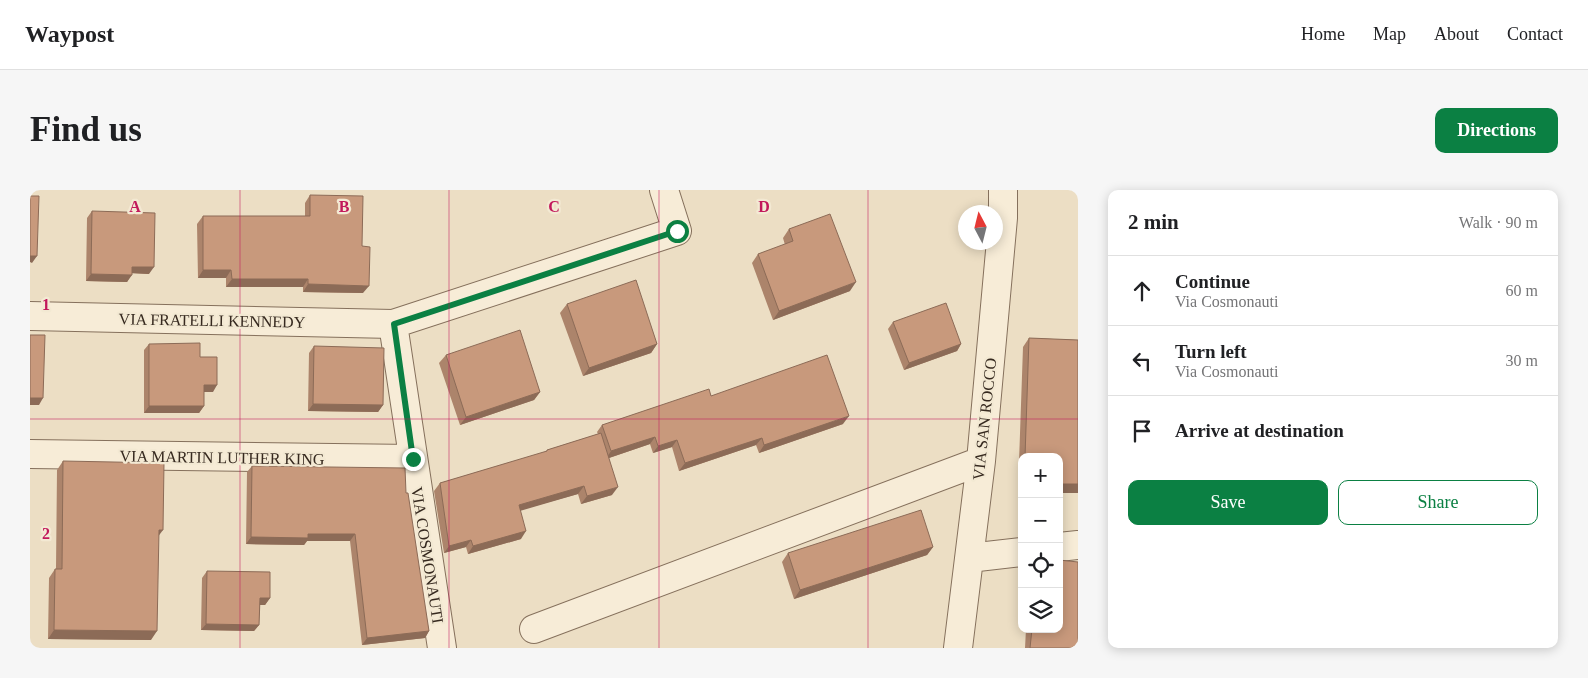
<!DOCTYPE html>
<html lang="en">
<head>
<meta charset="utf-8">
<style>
	:root { --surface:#fff; --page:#f6f6f6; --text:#202124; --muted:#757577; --line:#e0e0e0; --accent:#0b8043 }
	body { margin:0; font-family:Georgia,serif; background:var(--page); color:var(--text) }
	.controls { position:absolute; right:15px; bottom:15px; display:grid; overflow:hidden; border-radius:10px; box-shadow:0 2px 12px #0003 }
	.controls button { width:45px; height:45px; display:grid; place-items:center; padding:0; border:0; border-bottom:1px solid var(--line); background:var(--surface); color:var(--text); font:25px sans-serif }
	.compass { position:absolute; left:928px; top:15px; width:45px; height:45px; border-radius:50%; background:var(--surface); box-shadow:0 2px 12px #0003; rotate:353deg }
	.stop { position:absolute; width:15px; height:15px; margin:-11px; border:4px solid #0b8043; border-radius:50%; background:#fff }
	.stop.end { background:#0b8043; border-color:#fff; box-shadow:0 1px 5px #0008 }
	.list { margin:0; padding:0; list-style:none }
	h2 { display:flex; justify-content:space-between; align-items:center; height:65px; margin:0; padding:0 20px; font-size:21px }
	h2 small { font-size:16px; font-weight:400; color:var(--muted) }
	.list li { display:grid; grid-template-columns:32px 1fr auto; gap:15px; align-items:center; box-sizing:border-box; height:70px; padding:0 20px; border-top:1px solid var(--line) }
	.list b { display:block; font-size:19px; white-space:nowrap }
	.list p { margin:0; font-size:16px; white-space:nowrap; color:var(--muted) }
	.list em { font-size:16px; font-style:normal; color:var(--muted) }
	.actions { display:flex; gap:10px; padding:15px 20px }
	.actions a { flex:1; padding:11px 0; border:1px solid var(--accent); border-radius:10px; text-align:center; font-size:18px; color:var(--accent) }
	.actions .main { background:var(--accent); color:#fff }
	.icon { flex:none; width:28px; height:28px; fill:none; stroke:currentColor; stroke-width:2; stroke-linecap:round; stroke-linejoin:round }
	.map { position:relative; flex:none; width:1048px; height:458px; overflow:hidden; border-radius:10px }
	header { display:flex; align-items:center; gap:30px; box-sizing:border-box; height:70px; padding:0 25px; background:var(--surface); border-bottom:1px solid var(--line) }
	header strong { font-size:24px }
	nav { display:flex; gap:28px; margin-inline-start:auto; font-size:18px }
	.intro { display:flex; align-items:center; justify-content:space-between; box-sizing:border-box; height:120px; padding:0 30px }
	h1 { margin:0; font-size:35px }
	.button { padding:12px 22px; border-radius:10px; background:var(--accent); color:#fff; font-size:18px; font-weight:700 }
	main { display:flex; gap:30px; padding:0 30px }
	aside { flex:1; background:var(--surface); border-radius:10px; box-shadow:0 2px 12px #0003 }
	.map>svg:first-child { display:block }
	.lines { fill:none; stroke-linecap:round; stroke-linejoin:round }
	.minor-casing { stroke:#85705c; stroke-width:30 }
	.minor { stroke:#f7ecd7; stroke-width:28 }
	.wall { fill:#ac846b }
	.shaded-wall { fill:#8c6b57 }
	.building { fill:#c8997c; stroke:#8c6b57 }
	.route { stroke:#0b8043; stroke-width:6 }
	.grid { fill:none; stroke:#c2185b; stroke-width:1; stroke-opacity:0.55 }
	.labels { text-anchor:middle; stroke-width:4.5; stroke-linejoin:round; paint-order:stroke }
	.street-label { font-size:16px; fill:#36291f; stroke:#f3e9d3 }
	.grid-label { font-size:16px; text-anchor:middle; font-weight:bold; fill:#c2185b; stroke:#f3e9d3; stroke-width:4.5; stroke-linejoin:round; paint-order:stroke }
</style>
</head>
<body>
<header>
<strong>Waypost</strong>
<nav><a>Home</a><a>Map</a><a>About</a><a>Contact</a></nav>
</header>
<div class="intro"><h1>Find us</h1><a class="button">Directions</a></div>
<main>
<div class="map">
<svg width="1048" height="458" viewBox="0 0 1048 458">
	<rect width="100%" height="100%" fill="#ecdec4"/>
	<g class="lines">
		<g class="minor-casing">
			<path id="minor" d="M0 126 363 134
				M0 264 383 269
				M1029 357 1048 355
				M939 368 992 362
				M504 439 951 271
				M412 458 363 134 647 41 634 0
				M928 458 951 271 973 28V0"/>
		</g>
		<use href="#minor" class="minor"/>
	</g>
	<path class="wall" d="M1044 0H1048V6Z
		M280 5 332 56 333 103 273 102V97H196V88H168L167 34 173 26H275V13Z
		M62 21 119 84 102 83 97 92 56 91 57 28Z
		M759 39 820 101 743 130 722 73 728 64 755 55 753 48Z
		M537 114 627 154 621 163 553 186 530 123Z
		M863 132 931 154 927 161 874 180 858 139Z
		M999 148 1048 150V303H1029V267H992V301H988L993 157Z
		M119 154 170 167 183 202H174V216L169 223H114V160Z
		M284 156 353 215 348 222 278 221 279 163Z
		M416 165 510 202 504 210 430 235 409 173Z
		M681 206 813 234 729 263 726 255 649 281 642 257 623 263 620 254 579 268 582 305 551 314 548 304 490 320 491 349 438 364 436 357 414 363 404 301 410 293 516 262 517 260 568 244 567 242 572 235Z
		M33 271 128 346 121 450 18 449 19 388 25 379H26L27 280Z
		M222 276 376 303 399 441 395 448 332 455 320 351H277L274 355 216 354 217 282Z
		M903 357 897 365 764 409 752 372 758 363Z
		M177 381 240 408 235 415H230L229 435 224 441 171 440 172 388Z
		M996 439H1029L1048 458H995Z"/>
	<path class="shaded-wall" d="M0 66H7L2 73 0 72Z
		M102 77H124L119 84 98 83Z
		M173 80H201L196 88H168Z
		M61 84 102 85 97 92 56 91Z
		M202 89H278L273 97H196Z
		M826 92 820 101 743 130 749 121Z
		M278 94 339 96 333 103 273 102Z
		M627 154 621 163 553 186 559 178Z
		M931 154 927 161 874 180 879 173Z
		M174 195H187L183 202H169Z
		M510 202 504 210 430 235 436 227Z
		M0 208H13L9 215H0Z
		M283 214 353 215 348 222 278 221Z
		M119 216H174L169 223H114Z
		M819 226 813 234 729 263 734 255Z
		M625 247 620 254 576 269 581 261Z
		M732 248 726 255 649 281 655 273Z
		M647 250 642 257 623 263 628 256Z
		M1029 294H1048V303H1029Z
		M554 296 548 304 483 323 489 315Z
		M992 296V301H988Z
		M588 297 582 305 551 314 557 306Z
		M129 340H133L127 348Z
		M496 341 491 349 438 364 443 356Z
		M278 344H325L320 351H277L274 355 216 354 221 347Z
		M441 350 436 357 414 363 419 356Z
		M903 357 897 365 764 409 770 400Z
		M230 408H240L235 415H225Z
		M176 434 229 435 224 441 171 440Z
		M24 440 127 441 121 450 18 449Z
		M399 441 395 448 332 455 337 448Z"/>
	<path class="building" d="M280 5 333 6 332 56 340 57 339 96 278 94V89H202L201 80H173V26H280Z
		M0 6H9L7 66H0Z
		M62 21 125 23 124 77H102V85L61 84Z
		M800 24 826 92 749 121 728 64 763 51 759 39Z
		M606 90 627 154 559 178 537 114Z
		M916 113 931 154 879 173 863 132Z
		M490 140 510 202 436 227 416 165Z
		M0 145H15L13 208H0Z
		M999 148 1048 150V294H1029V267H995Z
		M170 153V167H187V195H174V216H119V154Z
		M284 156 354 158 353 215 283 214Z
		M797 165 819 226 734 255 732 248 655 273 647 250 628 256 625 247 581 261 572 235 679 199 681 206Z
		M571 243 588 297 557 306 554 296 489 315 496 341 443 356 441 350 419 356 410 293 517 261V260Z
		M33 271 134 273 133 340H129L127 441 24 440 25 379H32Z
		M222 276 375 278 376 303H378L399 441 337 448 325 344H278V348L221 347Z
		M891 320 903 357 770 400 758 363Z
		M1029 370 1048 372V458H1000L1002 439H1029Z
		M177 381 240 382V408H230L229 435 176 434Z"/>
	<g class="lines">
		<path class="route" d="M383 269 364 134 647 41"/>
	</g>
	<path class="grid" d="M210 0V458M419 0V458M629 0V458M838 0V458M0 229H1048"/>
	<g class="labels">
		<g class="street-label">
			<text transform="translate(182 130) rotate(1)" y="6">VIA FRATELLI KENNEDY</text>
			<text transform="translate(954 229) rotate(-84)" y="6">VIA SAN ROCCO</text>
			<text transform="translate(192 267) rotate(1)" y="6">VIA MARTIN LUTHER KING</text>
			<text transform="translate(398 365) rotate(81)" y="6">VIA COSMONAUTI</text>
		</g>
	</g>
	<g class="grid-label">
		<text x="105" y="22">A</text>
		<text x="314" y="22">B</text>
		<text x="524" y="22">C</text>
		<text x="734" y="22">D</text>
		<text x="16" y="120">1</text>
		<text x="16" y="349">2</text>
	</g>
</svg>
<div class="controls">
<button>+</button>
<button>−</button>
<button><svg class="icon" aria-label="locate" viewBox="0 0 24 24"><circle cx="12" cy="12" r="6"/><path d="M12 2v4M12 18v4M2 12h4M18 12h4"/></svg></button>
<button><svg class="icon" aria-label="layers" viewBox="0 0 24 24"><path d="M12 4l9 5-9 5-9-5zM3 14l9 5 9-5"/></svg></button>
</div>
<svg class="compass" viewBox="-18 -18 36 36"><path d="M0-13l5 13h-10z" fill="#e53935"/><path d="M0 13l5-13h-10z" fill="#757577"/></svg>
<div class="stop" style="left:647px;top:41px"></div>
<div class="stop end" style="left:383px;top:269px"></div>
</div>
<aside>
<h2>2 min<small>Walk · 90 m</small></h2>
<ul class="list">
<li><svg class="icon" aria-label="ahead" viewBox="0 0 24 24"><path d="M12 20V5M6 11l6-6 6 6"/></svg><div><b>Continue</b><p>Via Cosmonauti</p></div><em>60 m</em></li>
<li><svg class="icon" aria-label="left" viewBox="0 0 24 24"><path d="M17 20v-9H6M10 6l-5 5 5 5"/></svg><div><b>Turn left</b><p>Via Cosmonauti</p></div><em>30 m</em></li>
<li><svg class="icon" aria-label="arrive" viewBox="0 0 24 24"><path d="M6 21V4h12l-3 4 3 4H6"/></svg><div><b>Arrive at destination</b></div></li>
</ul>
<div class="actions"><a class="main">Save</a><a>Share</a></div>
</aside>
</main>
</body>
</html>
